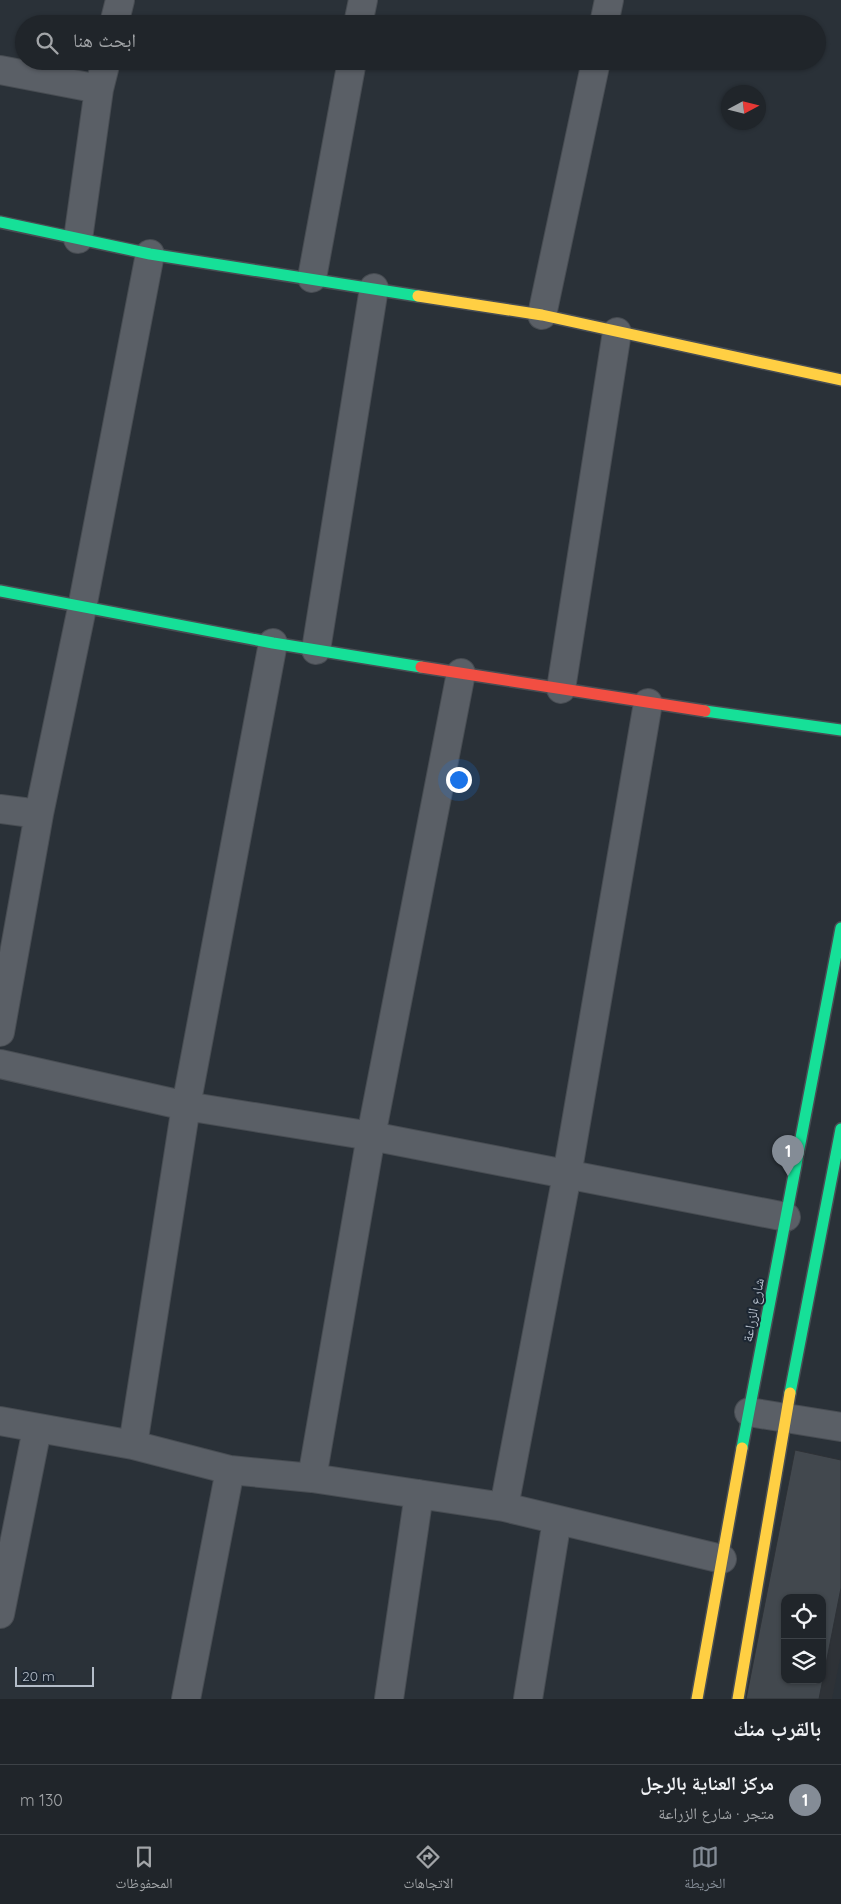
<!DOCTYPE html>
<html lang="ar">
<head>
<meta charset="utf-8">
<style>
	:root { --surface:#20252a; --page:#2d3136; --text:#f1f3f6; --muted:#a2a5a8; --line:#3d4247; --accent:#848c96 }
	body { margin:0; font-family:Quicksand,"Noto Naskh Arabic",sans-serif; background:var(--page); color:var(--text); direction:rtl }
	.controls { position:absolute; right:15px; bottom:15px; display:grid; overflow:hidden; border-radius:10px; box-shadow:0 1px 4px #0004 }
	.controls button { width:45px; height:45px; display:grid; place-items:center; padding:0; border:0; border-bottom:1px solid var(--line); background:var(--surface); color:var(--text); font:25px sans-serif }
	.compass { position:absolute; left:721px; top:85px; width:45px; height:45px; border-radius:50%; background:var(--surface); box-shadow:0 1px 4px #0004; rotate:83deg }
	.scale { position:absolute; left:15px; bottom:12px; width:79px; box-sizing:border-box; padding-left:5px; border:2px solid #b4bdc9; border-top:0; font-size:14px; line-height:18px; white-space:nowrap; color:#b4bdc9; -webkit-text-stroke:4px #1d2733; paint-order:stroke }
	.you { position:absolute; left:458px; top:779px; width:18px; height:18px; margin:-12px; border:4px solid #fff; border-radius:50%; background:#1a73e8; box-shadow:0 0 0 8px #1a73e833 }
	.badge { display:grid; place-items:center; width:32px; height:32px; border-radius:50%; background:var(--accent); color:#fff; font-size:16px; font-weight:700 }
	.pin { position:absolute; translate:-50% -41px; filter:drop-shadow(0 1px 2px #0008) }
	.pin::after { content:''; position:absolute; top:26px; width:18px; height:15px; background:inherit; clip-path:polygon(0 0,100% 0,50% 100%) }
	.list { margin:0; padding:0; list-style:none }
	h2 { display:flex; justify-content:space-between; align-items:center; height:65px; margin:0; padding:0 20px; font-size:21px }
	h2 small { font-size:16px; font-weight:400; color:var(--muted) }
	.list li { display:grid; grid-template-columns:32px 1fr auto; gap:15px; align-items:center; box-sizing:border-box; height:70px; padding:0 20px; border-top:1px solid var(--line) }
	.list b { display:block; font-size:19px; white-space:nowrap }
	.list p { margin:0; font-size:16px; white-space:nowrap; color:var(--muted) }
	.list em { font-size:16px; font-style:normal; color:var(--muted) }
	.icon { flex:none; width:28px; height:28px; fill:none; stroke:currentColor; stroke-width:2; stroke-linecap:round; stroke-linejoin:round }
	.map { position:relative; flex:none; width:841px; height:1699px; overflow:hidden; direction:ltr }
	.search { position:absolute; background:var(--surface); box-shadow:0 1px 4px #0004; left:15px; right:15px; top:15px; height:55px; display:flex; align-items:center; gap:12px; box-sizing:border-box; padding:0 18px; border-radius:28px; color:var(--muted); font-size:19px }
	.sheet { height:135px; background:var(--surface) }
	nav { display:flex; justify-content:space-around; align-items:center; box-sizing:border-box; height:70px; border-top:1px solid var(--line); background:var(--surface); font-size:14px; color:var(--muted) }
	nav a { display:grid; justify-items:center; gap:2px }
	nav .on { color:var(--accent) }
	.map>svg:first-child { display:block }
	.lines { fill:none; stroke-linecap:round; stroke-linejoin:round }
	.street-casing { stroke:#484d53; stroke-width:30 }
	.fast-casing { stroke:#484d53; stroke-width:14 }
	.slow-casing { stroke:#484d53; stroke-width:14 }
	.jam-casing { stroke:#484d53; stroke-width:14 }
	.street { stroke:#5a5f66; stroke-width:28 }
	.fast { stroke:#16e098; stroke-width:11 }
	.slow { stroke:#ffcf43; stroke-width:11 }
	.jam { stroke:#f24e42; stroke-width:11 }
	.shaded-wall { fill:#2e3237 }
	.building { fill:#42484e; stroke:#2e3237; fill-rule:evenodd }
	.labels { text-anchor:middle; stroke-width:4; stroke-linejoin:round; paint-order:stroke }
	.street-label { font-size:14px; fill:#b4bdc9; stroke:#1d2733 }
</style>
</head>
<body>
<div class="map">
<svg width="841" height="1699" viewBox="0 0 841 1699">
	<rect width="100%" height="100%" fill="#2a3138"/>
	<g class="lines">
		<g class="street-casing">
			<path id="street" d="M114 24 120 0
				M358 24 363 0
				M604 24 609 0
				M0 70 99 89
				M78 239 99 89 106 61
				M312 278 352 61
				M542 315 596 61
				M316 650 374 288
				M561 689 617 332
				M0 809 39 814
				M0 1032 39 814 82 608 150 254
				M0 1064 186 1106 371 1136 786 1217
				M749 1412 841 1427
				M0 1421 133 1445 230 1470 312 1478 504 1507 722 1559
				M133 1445 186 1106 273 643
				M312 1478 371 1136 461 673
				M504 1507 567 1175 648 703
				M0 1614 37 1429
				M186 1699 230 1470
				M389 1699 419 1494
				M528 1699 557 1520"/>
		</g>
		<g class="fast-casing">
			<path id="fast" d="M0 222 150 254 418 296
				M0 591 273 643 421 667
				M705 711 841 730
				M790 1393 841 1129
				M742 1448 841 928"/>
		</g>
		<g class="slow-casing">
			<path id="slow" d="M418 296 542 315 841 380
				M697 1699 742 1448
				M738 1699 790 1393"/>
		</g>
		<g class="jam-casing">
			<path id="jam" d="M421 667 705 711"/>
		</g>
		<use href="#street" class="street"/>
		<use href="#fast" class="fast"/>
		<use href="#slow" class="slow"/>
		<use href="#jam" class="jam"/>
	</g>
	<path class="shaded-wall" d="M841 1588V1654L832 1699H819Z"/>
	<path class="building" d="M795 1450 841 1460V1588L819 1699H746ZM785 1598H822V1680H785Z"/>
	<g class="labels">
		<g class="street-label">
			<text transform="translate(753 1310) rotate(-79)" y="5">شارع الزراعة</text>
		</g>
	</g>
</svg>
<div class="controls">
<button><svg class="icon" aria-label="locate" viewBox="0 0 24 24"><circle cx="12" cy="12" r="6"/><path d="M12 2v4M12 18v4M2 12h4M18 12h4"/></svg></button>
<button><svg class="icon" aria-label="layers" viewBox="0 0 24 24"><path d="M12 4l9 5-9 5-9-5zM3 14l9 5 9-5"/></svg></button>
</div>
<svg class="compass" viewBox="-18 -18 36 36"><path d="M0-13l5 13h-10z" fill="#e53935"/><path d="M0 13l5-13h-10z" fill="#a2a5a8"/></svg>
<div class="scale">20 m</div>
<div class="you"></div>
<div class="pin badge" style="left:788px;top:1176px">1</div>
<div class="search"><svg class="icon" aria-label="search" viewBox="0 0 24 24"><circle cx="10" cy="10" r="6"/><path d="M15 15l6 6"/></svg>ابحث هنا</div>
</div>
<section class="sheet">
<h2>بالقرب منك<small></small></h2>
<ul class="list">
<li><span class="badge">1</span><div><b>مركز العناية بالرجل</b><p>متجر · شارع الزراعة</p></div><em>130 m</em></li>
</ul>
</section>
<nav>
<a class="on"><svg class="icon" aria-label="map" viewBox="0 0 24 24"><path d="M3 6l6-2 6 2 6-2v14l-6 2-6-2-6 2zM9 4v14M15 6v14"/></svg>الخريطة</a>
<a><svg class="icon" aria-label="directions" viewBox="0 0 24 24"><path d="M12 3l9 9-9 9-9-9zM9 14v-3h6M13 9l2 2-2 2"/></svg>الاتجاهات</a>
<a><svg class="icon" aria-label="saved" viewBox="0 0 24 24"><path d="M7 4h10v16l-5-4-5 4z"/></svg>المحفوظات</a>
</nav>
</body>
</html>
